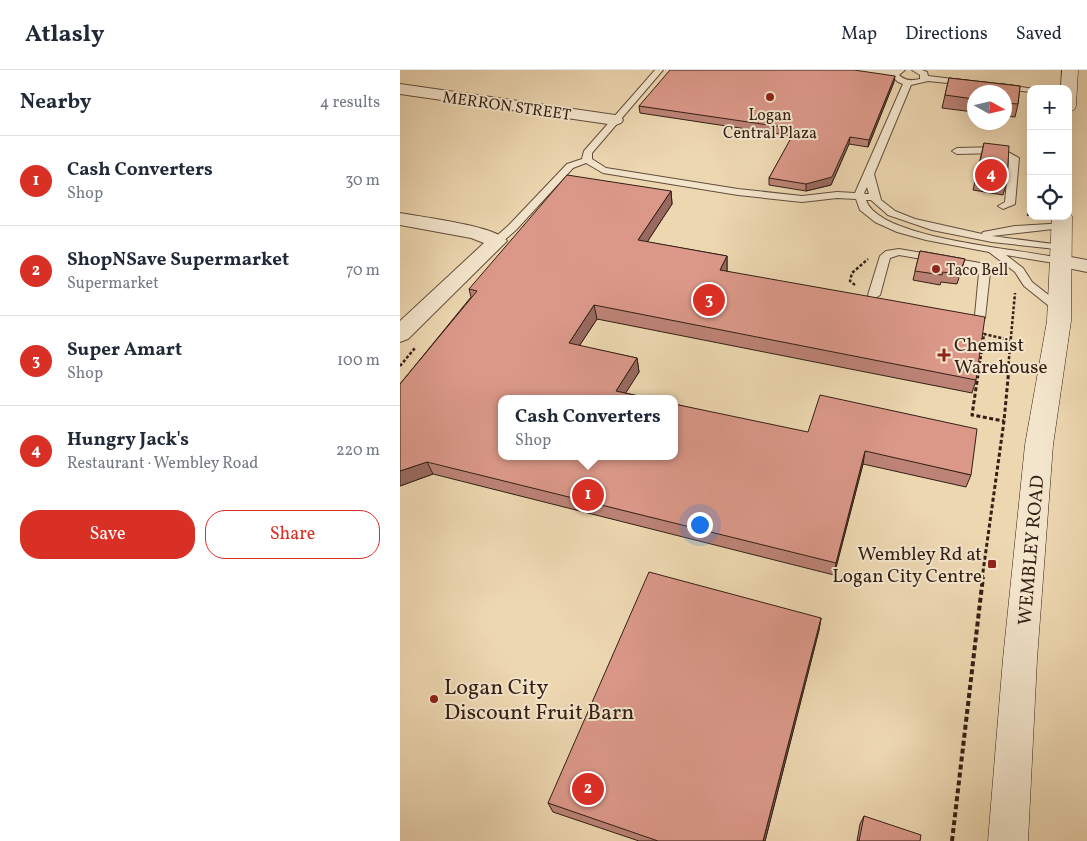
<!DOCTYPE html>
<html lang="en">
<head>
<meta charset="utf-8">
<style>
	:root { --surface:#fff; --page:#f2f2f3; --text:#1f2937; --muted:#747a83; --line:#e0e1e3; --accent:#d93025 }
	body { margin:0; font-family:Vollkorn,serif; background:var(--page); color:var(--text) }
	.controls { position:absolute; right:15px; top:15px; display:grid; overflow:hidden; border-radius:10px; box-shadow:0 5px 20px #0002 }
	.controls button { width:45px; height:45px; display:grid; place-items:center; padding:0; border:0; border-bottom:1px solid var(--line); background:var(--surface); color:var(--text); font:25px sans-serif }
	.compass { position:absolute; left:567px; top:15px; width:45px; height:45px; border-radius:50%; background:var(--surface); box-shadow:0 5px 20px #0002; rotate:98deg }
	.you { position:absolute; left:299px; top:454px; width:18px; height:18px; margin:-12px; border:4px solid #fff; border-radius:50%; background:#1a73e8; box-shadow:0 0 0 8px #1a73e833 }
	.badge { display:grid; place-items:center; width:32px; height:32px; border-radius:50%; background:var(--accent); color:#fff; font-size:16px; font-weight:700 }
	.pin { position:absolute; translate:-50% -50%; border:2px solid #fff; box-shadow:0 1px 5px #0006 }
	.popup { position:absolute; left:98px; top:325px; width:180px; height:65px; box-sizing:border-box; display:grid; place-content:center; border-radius:10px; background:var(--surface); filter:drop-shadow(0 1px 4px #0005); font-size:16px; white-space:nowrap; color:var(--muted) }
	.popup b { font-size:19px; color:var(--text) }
	.popup::after { content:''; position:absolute; left:50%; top:100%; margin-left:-10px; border:10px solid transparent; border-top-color:var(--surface) }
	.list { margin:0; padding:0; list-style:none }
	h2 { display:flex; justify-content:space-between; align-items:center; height:65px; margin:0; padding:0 20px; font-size:21px }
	h2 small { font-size:16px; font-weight:400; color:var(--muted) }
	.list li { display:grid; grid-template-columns:32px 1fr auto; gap:15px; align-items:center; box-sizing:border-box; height:90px; padding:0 20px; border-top:1px solid var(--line) }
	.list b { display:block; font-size:19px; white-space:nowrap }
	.list p { margin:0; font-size:16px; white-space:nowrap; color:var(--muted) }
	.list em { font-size:16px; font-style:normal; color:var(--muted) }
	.actions { display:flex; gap:10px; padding:15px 20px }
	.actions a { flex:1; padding:11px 0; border:1px solid var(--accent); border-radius:20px; text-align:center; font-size:18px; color:var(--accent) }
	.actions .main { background:var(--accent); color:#fff }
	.icon { flex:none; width:28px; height:28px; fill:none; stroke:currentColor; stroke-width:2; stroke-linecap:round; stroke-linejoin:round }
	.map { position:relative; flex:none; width:687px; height:771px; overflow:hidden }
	header { display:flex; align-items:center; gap:30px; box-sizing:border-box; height:70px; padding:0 25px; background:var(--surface); border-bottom:1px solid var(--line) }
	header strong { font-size:24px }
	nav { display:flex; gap:28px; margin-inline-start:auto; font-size:18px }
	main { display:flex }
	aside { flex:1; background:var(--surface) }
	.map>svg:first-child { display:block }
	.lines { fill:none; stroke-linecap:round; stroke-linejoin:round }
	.lane-casing { stroke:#624d3c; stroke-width:2 }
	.street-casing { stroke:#624d3c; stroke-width:2 }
	.secondary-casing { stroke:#331f15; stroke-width:1 }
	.path-far3 { stroke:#331f15; stroke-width:2; stroke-dasharray:2.5 2; stroke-linecap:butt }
	.path-far2 { stroke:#331f15; stroke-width:2.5; stroke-dasharray:3 2; stroke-linecap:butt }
	.path-far1 { stroke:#331f15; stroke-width:3; stroke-dasharray:4 2.5; stroke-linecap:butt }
	.path { stroke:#331f15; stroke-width:4; stroke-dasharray:5 3; stroke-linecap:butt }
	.lane { fill:#f3e5cc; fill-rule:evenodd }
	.street { fill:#f3e5cc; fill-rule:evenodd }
	.secondary { fill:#f3e5cc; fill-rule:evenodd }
	.wall { fill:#bc8376; stroke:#331f15 }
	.shaded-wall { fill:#996a60; stroke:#331f15 }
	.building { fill:#db9889; stroke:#331f15 }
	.poi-dot { fill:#8f2418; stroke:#f3e5cc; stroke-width:2 }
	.labels { text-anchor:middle; stroke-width:4; stroke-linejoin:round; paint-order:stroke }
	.far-street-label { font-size:16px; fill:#331f15; stroke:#f3e5cc }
	.far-poi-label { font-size:16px; fill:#331f15; stroke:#f3e5cc }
	.poi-label { font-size:19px; fill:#331f15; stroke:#f3e5cc; text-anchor:start }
	.street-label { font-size:19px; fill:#331f15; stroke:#f3e5cc }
	.near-poi-label { font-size:22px; fill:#331f15; stroke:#f3e5cc; text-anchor:start }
</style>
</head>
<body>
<header>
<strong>Atlasly</strong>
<nav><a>Map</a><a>Directions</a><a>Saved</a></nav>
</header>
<main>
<aside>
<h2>Nearby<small>4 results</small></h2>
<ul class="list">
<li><span class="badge">1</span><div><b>Cash Converters</b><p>Shop</p></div><em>30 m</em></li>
<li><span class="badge">2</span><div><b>ShopNSave Supermarket</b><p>Supermarket</p></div><em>70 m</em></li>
<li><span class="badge">3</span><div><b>Super Amart</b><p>Shop</p></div><em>100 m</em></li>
<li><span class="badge">4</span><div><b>Hungry Jack's</b><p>Restaurant · Wembley Road</p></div><em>220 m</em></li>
</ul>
<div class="actions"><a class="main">Save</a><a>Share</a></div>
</aside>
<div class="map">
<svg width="687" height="771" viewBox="0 0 687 771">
	<rect width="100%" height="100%" fill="#edd7b1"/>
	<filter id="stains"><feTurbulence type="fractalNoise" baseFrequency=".004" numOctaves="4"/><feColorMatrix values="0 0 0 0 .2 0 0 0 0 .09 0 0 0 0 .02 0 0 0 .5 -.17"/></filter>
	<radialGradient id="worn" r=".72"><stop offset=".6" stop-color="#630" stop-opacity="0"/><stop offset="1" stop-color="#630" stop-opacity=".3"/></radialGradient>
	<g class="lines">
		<g class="lane-casing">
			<path id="lane" d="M255 0H263L192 83V89L206 98 338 119 402 126 437 122 455 123 503 14 498 12 492 6 448 2 444 0H505L499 5C505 11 512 11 520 9V5L512 0H522L527 2 528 6 570 11V15H567L528 11 511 15 474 104 481 130 495 141 515 149 582 164 583 162 615 156 666 153V157L662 158 592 166 661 175 665 176 666 178 665 180 592 172 532 160 488 145 471 130H466C479 170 625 179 664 189L665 191 664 193 660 194 606 185 623 198 632 212 664 237 658 241 654 240 624 216 615 202 589 182 526 170 497 162 475 152 460 140 456 129 437 128 402 132 338 125 203 103 186 93 173 98 116 160 101 173H93L92 171 93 169 108 156 167 94 182 89 184 81ZM467 117 469 124H465L464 123Z
				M598 14H601L634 19H631V22L598 18Z
				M599 77 619 88 615 134 603 139 598 136 605 132 609 89 597 83 557 84 552 81 557 78Z
				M499 179 580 193 590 202 585 248 581 249 575 245 579 203 573 198 499 185 490 188 480 225 474 229 470 228 468 225 480 186 486 181Z"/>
		</g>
		<g class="street-casing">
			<path id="street" d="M0 14 215 45 221 47 223 50 221 53 215 55 0 24Z
				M0 143C21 147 97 156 107 171L8 269 0 272V251L84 173 71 168 0 155Z
				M660 185 687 190V202L653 195 650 191 653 187Z"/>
		</g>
		<g class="secondary-casing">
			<path id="secondary" d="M662 0H678L676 36 674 40 668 41V19H661Z
				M668 141 672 146 671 251 653 375 637 589 628 771H588L603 589 625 375 647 251 652 146H668Z"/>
		</g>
		<path class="path-far3" d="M629 133 631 118"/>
		<path class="path-far2" d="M628 146 630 132
			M455 215 450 211 452 203 468 189
			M0 296 15 278
			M579 299 584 264 610 270
			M608 299 615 223"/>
		<path class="path-far1" d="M579 298 572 345 604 351
			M582 509 604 351 609 298"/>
		<path class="path" d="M552 771 583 507"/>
		<use href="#lane" class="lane"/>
		<use href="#street" class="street"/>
		<use href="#secondary" class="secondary"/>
	</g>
	<path class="wall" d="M549 8 620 16 618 34 615 47 604 46V22H574V42L542 38Z
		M494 12 468 77 449 74 431 115 406 121 369 115V108L393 66 240 43 239 36Z
		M584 73 607 112 603 125 573 120Z
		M271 121 272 134 247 172 327 186V201L576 310 572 323 197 249 179 276 237 288 239 302 225 323 274 334 571 405 566 417 463 394 434 505 33 404 0 416V314L71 227 69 219Z
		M520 181 565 189 557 214 541 212 540 215 513 210Z
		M421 548 419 560 365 771H239L153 742 148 733Z
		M464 746 520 771H457L460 754Z"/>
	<path class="shaded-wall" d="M495 6 494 12 468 77 469 70Z
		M450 67 449 74 431 115 406 121V114Z
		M271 121 272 134 240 183 238 170Z
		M327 186V200L321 213 320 200Z
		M194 235 197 249 172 287 169 273Z
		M237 288 239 302 222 329 216 321Z
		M465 381 463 394 434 505 436 493Z
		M27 392 33 404 0 416V401Z
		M421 548 419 560 365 771H363Z"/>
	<path class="building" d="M270 0H454L495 6 469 70 450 67 432 107 406 114 369 108 396 59 239 36Z
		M549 8 620 16 618 34 604 33V22H574V29L545 25Z
		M584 73 609 76 607 112 577 106Z
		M167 105 271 121 238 170 327 186 320 200 585 247 576 310 194 235 169 273 237 288 216 321 252 329H102V386H274V334L408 362 420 325 577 359 571 405 465 381 436 493 27 392 0 401V314L77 221 69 219Z
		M520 181 565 189 559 205 543 202 542 205 515 201Z
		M249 502 421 548 363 771H258L148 733Z
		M464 746 521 765 520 771H459Z"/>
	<g class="poi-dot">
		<circle cx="370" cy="27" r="5"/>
		<circle cx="536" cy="199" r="5"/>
		<path d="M541.5 277.5h5v5h5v5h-5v5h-5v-5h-5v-5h5z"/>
		<rect x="587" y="489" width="10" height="10" rx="2.5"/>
		<circle cx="34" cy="629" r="5"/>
	</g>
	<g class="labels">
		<g class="far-street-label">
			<text transform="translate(107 35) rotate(8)" y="6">MERRON STREET</text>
		</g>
		<g class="far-poi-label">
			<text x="370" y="50">Logan<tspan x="370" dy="18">Central Plaza</tspan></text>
			<text x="546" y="205" text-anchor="start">Taco Bell</text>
		</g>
		<g class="poi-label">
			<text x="554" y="281">Chemist<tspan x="554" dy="22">Warehouse</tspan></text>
			<text x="582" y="490" text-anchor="end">Wembley Rd at<tspan x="582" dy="22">Logan City Centre</tspan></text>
		</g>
		<g class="street-label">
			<text transform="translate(630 480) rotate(-85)" y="7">WEMBLEY ROAD</text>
		</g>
		<g class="near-poi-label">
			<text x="44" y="624">Logan City<tspan x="44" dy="25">Discount Fruit Barn</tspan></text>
		</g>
	</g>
	<rect width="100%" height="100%" filter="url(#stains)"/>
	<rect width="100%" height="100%" fill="url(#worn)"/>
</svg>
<div class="controls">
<button>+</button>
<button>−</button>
<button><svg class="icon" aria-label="locate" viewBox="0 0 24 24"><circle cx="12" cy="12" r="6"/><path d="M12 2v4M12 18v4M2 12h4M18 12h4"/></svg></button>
</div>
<svg class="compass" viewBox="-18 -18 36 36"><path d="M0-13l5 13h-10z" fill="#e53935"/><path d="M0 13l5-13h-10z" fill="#747a83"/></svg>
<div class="you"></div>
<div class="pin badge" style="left:188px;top:425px">1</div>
<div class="popup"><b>Cash Converters</b>Shop</div>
<div class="pin badge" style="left:188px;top:719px">2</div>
<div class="pin badge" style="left:309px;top:230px">3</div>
<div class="pin badge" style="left:591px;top:105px">4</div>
</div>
</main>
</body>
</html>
